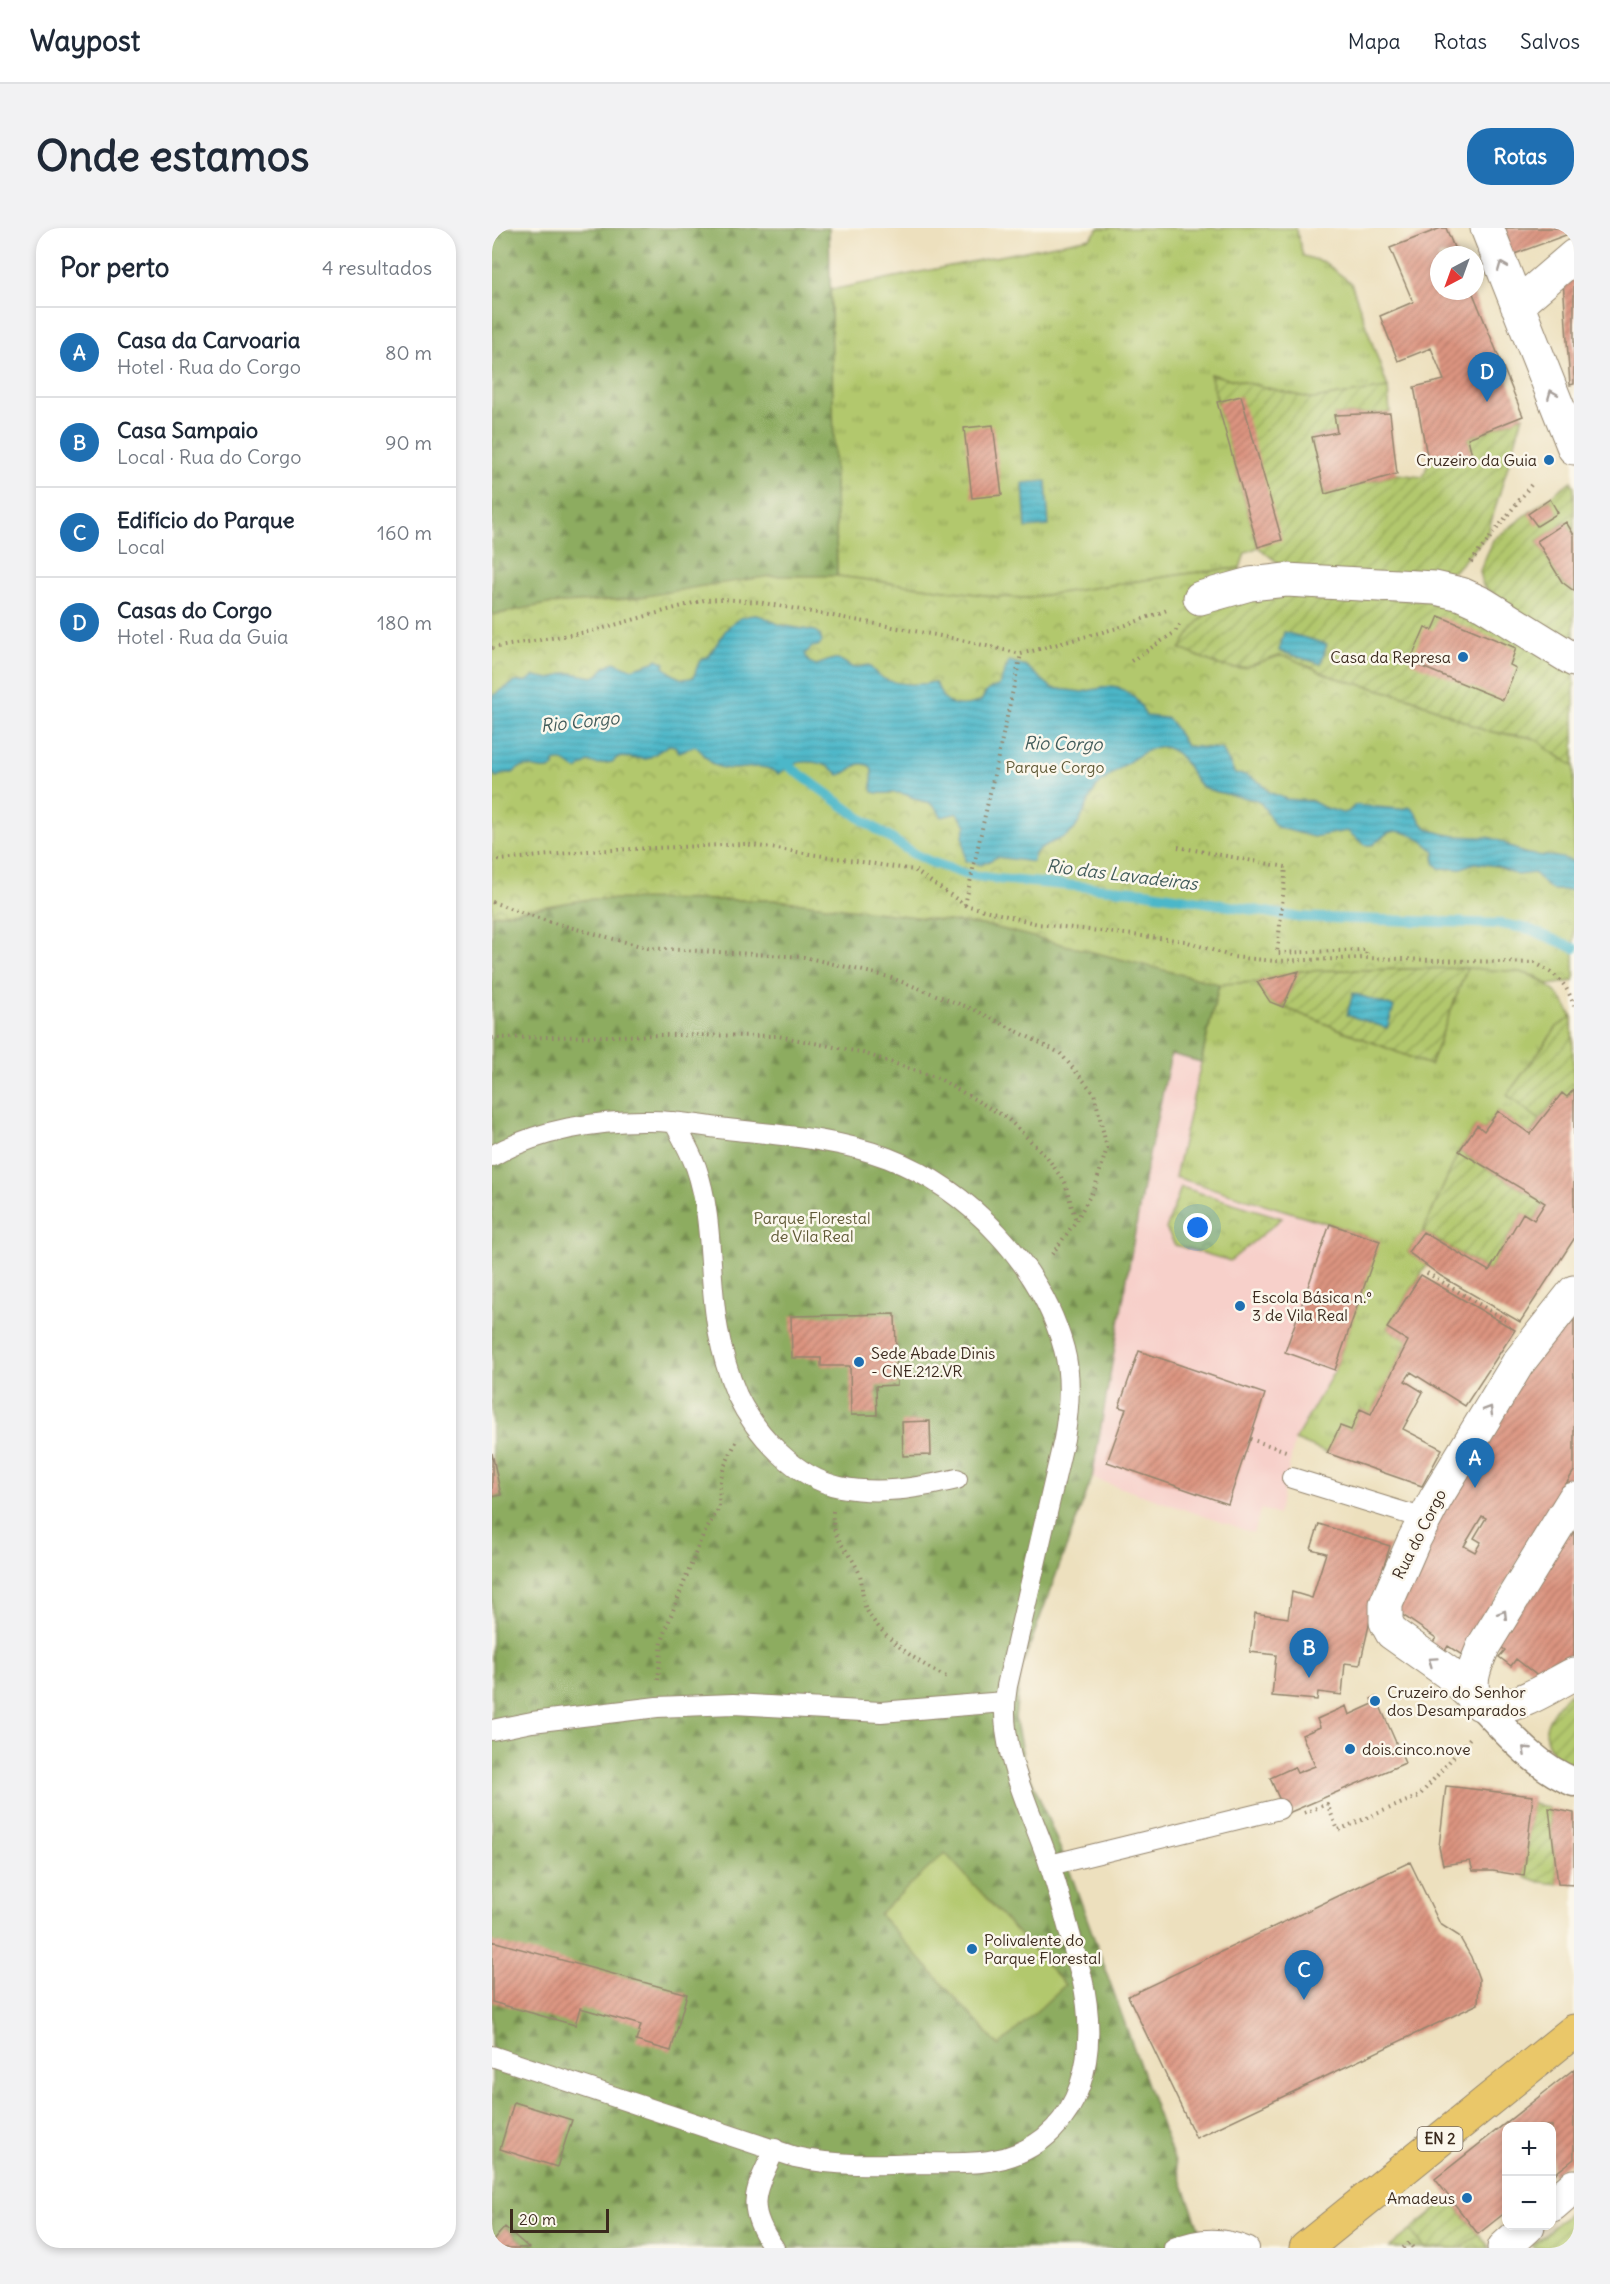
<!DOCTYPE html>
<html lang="pt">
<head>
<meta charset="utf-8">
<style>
	:root { --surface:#fff; --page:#f2f2f3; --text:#1f2937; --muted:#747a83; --line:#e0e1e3; --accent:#1f6fb2 }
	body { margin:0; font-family:Delius,sans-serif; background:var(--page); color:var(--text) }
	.controls { position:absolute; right:18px; bottom:18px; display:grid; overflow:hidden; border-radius:12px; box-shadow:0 3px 9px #0003 }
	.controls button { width:54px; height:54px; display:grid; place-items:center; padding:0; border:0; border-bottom:2px solid var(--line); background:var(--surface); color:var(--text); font:30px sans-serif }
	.compass { position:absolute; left:938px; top:18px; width:54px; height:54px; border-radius:50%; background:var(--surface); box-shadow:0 3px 9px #0003; rotate:221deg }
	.scale { position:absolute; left:18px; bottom:15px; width:99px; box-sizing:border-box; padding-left:6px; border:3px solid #3b2a1e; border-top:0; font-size:16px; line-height:21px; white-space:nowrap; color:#3b2a1e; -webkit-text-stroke:4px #fbf7ec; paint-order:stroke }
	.you { position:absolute; left:706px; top:1000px; width:21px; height:21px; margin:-15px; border:4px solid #fff; border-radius:50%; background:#1a73e8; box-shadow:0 0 0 9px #1a73e833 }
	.badge { display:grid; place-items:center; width:39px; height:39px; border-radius:50%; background:var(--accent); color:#fff; font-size:20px; font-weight:700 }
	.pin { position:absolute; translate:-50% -50px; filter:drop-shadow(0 2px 3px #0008) }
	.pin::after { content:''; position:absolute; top:32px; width:21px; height:18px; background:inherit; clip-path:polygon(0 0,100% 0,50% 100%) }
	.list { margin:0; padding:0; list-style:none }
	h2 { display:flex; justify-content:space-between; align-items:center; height:78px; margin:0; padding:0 24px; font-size:26px }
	h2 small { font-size:20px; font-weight:400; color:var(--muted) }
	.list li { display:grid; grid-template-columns:39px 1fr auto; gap:18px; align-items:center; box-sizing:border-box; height:90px; padding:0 24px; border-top:2px solid var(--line) }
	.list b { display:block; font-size:22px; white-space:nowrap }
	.list p { margin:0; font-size:20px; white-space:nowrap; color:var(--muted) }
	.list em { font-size:20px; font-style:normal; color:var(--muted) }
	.map { position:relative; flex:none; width:1082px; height:2020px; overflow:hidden; border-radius:24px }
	header { display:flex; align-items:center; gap:36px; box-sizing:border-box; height:84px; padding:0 30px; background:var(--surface); border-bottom:2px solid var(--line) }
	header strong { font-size:28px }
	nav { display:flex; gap:33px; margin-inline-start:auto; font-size:21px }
	.intro { display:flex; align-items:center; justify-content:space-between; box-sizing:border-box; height:144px; padding:0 36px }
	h1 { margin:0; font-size:42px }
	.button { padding:15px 27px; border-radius:24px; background:var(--accent); color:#fff; font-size:21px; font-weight:700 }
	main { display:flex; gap:36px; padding:0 36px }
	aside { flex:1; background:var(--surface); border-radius:24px; box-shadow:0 3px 9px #0003 }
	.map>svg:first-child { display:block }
	.built { fill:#f7d0ca }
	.grass { fill:url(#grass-tufts); stroke:#767946; stroke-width:1.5 }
	.forest { fill:url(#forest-firs); stroke:#646b3f; stroke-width:1.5 }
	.park { fill:url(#park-crowns); stroke:#767946; stroke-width:1.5 }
	.garden { fill:url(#garden-furrows); stroke:#767946; stroke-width:1.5 }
	.pitch { fill:#b2c86d; stroke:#767946; stroke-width:1.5 }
	.water { fill:url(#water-rules); stroke:#447074; stroke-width:1.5 }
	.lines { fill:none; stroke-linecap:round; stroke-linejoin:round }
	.stream { stroke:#4cb7c9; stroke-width:10 }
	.building { fill:url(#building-hatch); fill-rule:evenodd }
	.service-casing { stroke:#94856e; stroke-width:22 }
	.pedestrian-casing { stroke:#94856e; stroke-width:31 }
	.minor-casing { stroke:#94856e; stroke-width:35 }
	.primary-casing { stroke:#94856e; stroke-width:35 }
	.path { stroke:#94856e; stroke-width:4; stroke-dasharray:1.5 4.5; stroke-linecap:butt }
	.service { stroke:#fff; stroke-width:20 }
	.pedestrian { stroke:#fff; stroke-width:28 }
	.minor { stroke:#fff; stroke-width:33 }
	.primary { stroke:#eac769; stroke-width:33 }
	.oneway { stroke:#a79f9a }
	.poi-dot { fill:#1f6fb2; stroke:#fbf7ec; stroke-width:2 }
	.labels { text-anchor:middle; stroke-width:5; stroke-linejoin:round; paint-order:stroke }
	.shield { fill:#fbf7ec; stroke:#75685c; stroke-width:1.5 }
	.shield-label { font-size:15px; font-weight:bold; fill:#3b2a1e }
	.poi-label { font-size:16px; fill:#3b2a1e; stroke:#fbf7ec; text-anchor:start }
	.park-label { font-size:16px; fill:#5f5936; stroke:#fbf7ec }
	.street-label { font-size:16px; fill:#3b2a1e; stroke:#fbf7ec }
	.water-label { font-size:18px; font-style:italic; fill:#415b5a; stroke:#fbf7ec }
</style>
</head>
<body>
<header>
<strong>Waypost</strong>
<nav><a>Mapa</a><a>Rotas</a><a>Salvos</a></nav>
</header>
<div class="intro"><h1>Onde estamos</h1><a class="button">Rotas</a></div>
<main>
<aside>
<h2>Por perto<small>4 resultados</small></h2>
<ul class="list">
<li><span class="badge">A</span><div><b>Casa da Carvoaria</b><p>Hotel · Rua do Corgo</p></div><em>80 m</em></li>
<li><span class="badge">B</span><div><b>Casa Sampaio</b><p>Local · Rua do Corgo</p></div><em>90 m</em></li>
<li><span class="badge">C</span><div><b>Edifício do Parque</b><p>Local</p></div><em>160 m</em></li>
<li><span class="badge">D</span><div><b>Casas do Corgo</b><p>Hotel · Rua da Guia</p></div><em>180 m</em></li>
</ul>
</aside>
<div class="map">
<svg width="1082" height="2020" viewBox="0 0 1082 2020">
	<defs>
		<pattern id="grass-tufts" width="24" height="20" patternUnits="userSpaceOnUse" patternTransform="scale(1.5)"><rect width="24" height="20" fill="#b2c86d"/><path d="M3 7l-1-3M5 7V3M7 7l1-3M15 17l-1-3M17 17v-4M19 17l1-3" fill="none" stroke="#92a359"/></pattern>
		<pattern id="forest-firs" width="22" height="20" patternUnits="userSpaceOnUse" patternTransform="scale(1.5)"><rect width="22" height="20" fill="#8dac60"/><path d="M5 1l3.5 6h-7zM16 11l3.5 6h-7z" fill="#748c4f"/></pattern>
		<pattern id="park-crowns" width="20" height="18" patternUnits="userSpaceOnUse" patternTransform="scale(1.5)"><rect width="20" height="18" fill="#b2c86d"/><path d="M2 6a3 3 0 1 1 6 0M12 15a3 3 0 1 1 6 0" fill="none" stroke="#92a359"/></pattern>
		<pattern id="garden-furrows" width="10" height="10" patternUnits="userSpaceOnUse" patternTransform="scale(1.5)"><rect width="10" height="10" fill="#b2c86d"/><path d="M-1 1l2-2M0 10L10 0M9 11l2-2" fill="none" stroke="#92a359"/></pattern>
		<pattern id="water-rules" width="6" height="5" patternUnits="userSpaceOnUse" patternTransform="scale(1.5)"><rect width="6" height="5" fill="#4cb7c9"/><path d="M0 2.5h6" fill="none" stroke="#4095a3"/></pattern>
		<pattern id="building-hatch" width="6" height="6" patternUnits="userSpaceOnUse" patternTransform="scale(1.5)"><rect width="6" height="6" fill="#dc9480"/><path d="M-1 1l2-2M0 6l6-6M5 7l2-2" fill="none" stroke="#b47968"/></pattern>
	</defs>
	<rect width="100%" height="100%" fill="#fbf7ec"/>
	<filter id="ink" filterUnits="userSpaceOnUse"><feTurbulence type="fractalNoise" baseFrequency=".0167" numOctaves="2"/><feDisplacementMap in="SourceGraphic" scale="12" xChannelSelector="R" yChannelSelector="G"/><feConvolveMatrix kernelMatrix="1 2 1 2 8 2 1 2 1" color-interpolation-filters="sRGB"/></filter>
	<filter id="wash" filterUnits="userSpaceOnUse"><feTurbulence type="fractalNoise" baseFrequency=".008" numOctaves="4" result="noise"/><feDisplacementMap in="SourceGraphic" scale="24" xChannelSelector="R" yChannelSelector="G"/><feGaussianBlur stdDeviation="1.35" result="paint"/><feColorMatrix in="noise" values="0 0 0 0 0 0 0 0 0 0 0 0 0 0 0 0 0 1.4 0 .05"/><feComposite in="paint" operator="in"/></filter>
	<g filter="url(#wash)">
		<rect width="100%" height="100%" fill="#ede0be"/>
		<path class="built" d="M679 826 709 834 683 950 838 996 888 1013 843 1142 803 1212 786 1287 769 1281 761 1305 600 1250 654 941Z"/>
		<path class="grass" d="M607 0H804L811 28 832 34 859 55 896 160 821 171 718 146 766 319 753 325 748 340 699 345 534 370 507 369 345 348 338 62 598 10Z
			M975 740C1022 740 1058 742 1080 789L1065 799 1015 867 1048 892 1038 906 1006 883 992 903 984 898 967 923 931 1004 916 1024 935 1037 895 1100 916 1113 879 1186 868 1181 859 1202 848 1198 835 1225 803 1212 843 1142 887 1013 838 996 683 949 727 756 765 754 778 774 938 837Z"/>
		<path class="forest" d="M0 0H337L345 348H280L138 371 56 376 0 387Z
			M97 671 286 672 498 698 727 756 709 834 679 826 654 941 600 1250 529 1441 523 1489 532 1533 580 1649 714 2020H37L14 1999 0 2014V687Z"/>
		<path class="park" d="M748 340 751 365 718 433 727 437 748 440 773 431 787 428 797 429 841 449 919 470 994 503 1037 509 1047 513 1058 523 1082 538V753L1057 757 1044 749 1029 744 975 740 807 743 765 754 727 756 498 698 286 672 97 671 0 687V387L56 376 138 371 211 358 280 348H345L507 369 534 370 699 345Z
			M689 959 790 990 738 1033 683 1017 674 1001Z
			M958 1970 998 2020H897Z"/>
		<path class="garden" d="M718 146 821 171 896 160 898 185 842 187 845 204 820 209 833 266 905 246 931 249 937 233 961 228 963 235 980 231 976 210 1031 188 995 307 962 343 956 345 919 342 914 350 799 345 766 319Z
			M1079 253 1082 260V307L1074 294 1045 313 1070 354 1082 363V424L991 358 988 343 1001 312Z
			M751 365H823L828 373H849L855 367 954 374 1082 442V538L1058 523 1047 513 1037 509 994 503 919 470 841 449 796 429 787 428 754 439 742 440 727 437 688 421C707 388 717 380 751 365Z
			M975 740 938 837 791 779 807 743Z
			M1080 789 1082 861 1075 869 1070 865 1048 892 1015 867 1065 799Z
			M967 923 1053 975 1042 992 1031 985 997 1043 931 1004Z
			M1077 1465 1082 1474V1544C1045 1515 1045 1499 1077 1465Z
			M1040 1575 1057 1580 1066 1656 1048 1654 1032 1648Z
			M958 1970 986 2006 969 2020H933L918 2002Z
			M1082 1981V2020H1042L1040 2017Z"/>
		<path class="pitch" d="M453 1625 573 1757 507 1818 387 1686Z"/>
		<path class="water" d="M554 253 557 298 534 300 531 255Z
			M264 387 272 389 288 397 323 403 328 407 330 414 326 418 320 419 313 426 317 434 324 437C348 430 339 426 361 440L376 437C380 440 382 444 386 447 398 457 428 458 442 454 448 459 447 465 452 471 460 480 480 478 490 472 493 463 497 460 507 458L517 433 534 438 560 460 590 464 619 458 626 459 641 468 649 478 654 488 674 490 680 495 694 518 730 521 743 546 754 547 769 555 777 564 794 571 820 573 831 579 850 585 856 584 863 577 907 581 918 579C927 585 927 597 939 602 960 610 973 608 994 609 1008 610 1019 620 1032 625 1050 630 1066 626 1082 634V662H1060L1055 659 1042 645 1025 647 1005 638 982 635 967 641 947 640 942 635 943 624C934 614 910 598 896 605 890 608 886 614 880 617H873L855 603 821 609 785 599C776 591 775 579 765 572 752 569 721 565 711 559 699 552 697 533 683 524 677 520 669 517 662 520 650 523 614 549 605 559 596 569 593 587 584 599 574 615 540 614 541 634L505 629 489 637 473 633 471 607 474 597 465 585 450 589 444 580 436 574C425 574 418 566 407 565 397 564 390 567 381 564 378 554 382 548 379 539 364 529 361 545 347 547 337 535 317 531 302 536 296 538 292 544 286 546 269 532 250 544 231 540 216 537 214 526 203 518L187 524 183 518 177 517 155 531 126 529 120 534 105 536 96 534 85 542C76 539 74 529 62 534V539C48 547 34 530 21 545H14L4 549 0 544V468L23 454 35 453 42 448 59 451 73 445H79L101 449 106 447 114 438 122 434 139 441 162 434 165 431 173 435 172 439C183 448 188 454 202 449 204 443 205 435 210 431 217 426 213 433 218 426 232 406 237 388 264 387Z
			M792 404 835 416 829 436 787 423Z
			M861 765 902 779 895 800 855 787Z"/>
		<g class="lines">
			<path class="stream" d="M287 531 371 592 422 626 439 634 473 646 505 651 653 664 804 689 1010 696 1037 701 1082 720"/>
		</g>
		<g id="blocks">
			<path class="building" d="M949 0H954L965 27H947V63H980L1031 188 976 210 981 232 962 235 961 228 936 233 922 159 952 152 939 120 906 133 888 88 921 74 898 20Z
				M1006 0H1080L1082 4 1017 28Z
				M1082 43V156L1078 157 1071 52Z
				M749 168 790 312 766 319 725 174Z
				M898 185 905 246 833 266 820 209 845 204 842 187Z
				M501 197 510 267 480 270 472 200Z
				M1058 271 1066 285 1045 298 1036 286Z
				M1074 294 1082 307V363L1070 354 1045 313Z
				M947 388 1024 420 1018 437 1024 440 1011 472 918 434 933 399 941 402Z
				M807 743 791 779 778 774 765 754Z
				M1082 861V1011L1028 1094 949 1048 916 1024 931 1004 997 1043 1031 985 1042 992 1053 975 967 923 985 897 992 903 1006 883 1038 906 1070 865 1075 869Z
				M838 996 888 1013 843 1142 793 1124Z
				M929 1047 1023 1102 973 1178 919 1144 913 1153 931 1164 911 1201 950 1221 930 1258 835 1225 848 1198 859 1202 868 1181 879 1186 916 1113 895 1100Z
				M1082 1085V1243L970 1427 956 1418 951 1426 939 1417 944 1410 896 1377 1019 1161ZM990 1288 994 1290 982 1310 989 1314 983 1324 972 1318Z
				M403 1086 405 1157 384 1158 385 1187H359L358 1138H329V1130H300L299 1088Z
				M647 1123 773 1166 736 1276 615 1234 634 1181 627 1179Z
				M438 1193 439 1227 411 1228 410 1194Z
				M0 1225 9 1267 0 1269Z
				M1082 1294V1431L1047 1449 1024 1431 1019 1438 1007 1429 1013 1422 1001 1413Z
				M827 1296 898 1318 886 1357 868 1437 853 1435 850 1467 826 1464 825 1472 780 1468 784 1427 758 1424 763 1385 796 1390 800 1364 820 1370 834 1325 819 1321Z
				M884 1469 913 1535 794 1586 778 1550 802 1539 805 1545 823 1538 810 1507 828 1499 825 1491 854 1478 857 1487 881 1476 879 1471Z
				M954 1558 1041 1568 1032 1648 1001 1643H981L978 1633 951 1637 947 1619Z
				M1057 1580 1082 1585V1657L1066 1656Z
				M918 1634 948 1696 967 1708 979 1729 987 1751 986 1776 704 1910 636 1768Z
				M0 1713 195 1766 179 1823 144 1813 149 1797 88 1780 83 1797 0 1774Z
				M1082 1841V1931L1060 1948V1898H1014V1984L986 2006 943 1951Z
				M22 1874 80 1892 65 1939 8 1921Z
				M13 1999 37 2020H0V2014Z"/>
		</g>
	</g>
	<g filter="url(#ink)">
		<use href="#blocks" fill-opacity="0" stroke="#94856e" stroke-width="1.5"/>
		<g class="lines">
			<g class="service-casing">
				<path id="service" d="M182 894C190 909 198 923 204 939 222 991 216 1048 226 1102 230 1124 236 1146 245 1167 264 1207 304 1250 348 1259 388 1267 426 1260 465 1251
					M0 928C46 902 106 892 158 893 184 893 210 898 235 901 288 907 346 911 396 930 477 961 549 1037 572 1121 580 1150 577 1182 572 1211L515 1458C504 1519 538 1579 557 1635 570 1672 579 1712 590 1750 607 1821 593 1907 512 1930 485 1937 454 1935 426 1935 385 1937 343 1938 303 1929L0 1828
					M800 1250 933 1291
					M0 1502 40 1494 165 1479 241 1476 389 1484 512 1474
					M558 1637 787 1581
					M282 2020C252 1978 263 1963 283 1921
					M682 2020C708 2009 731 2009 757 2020"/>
			</g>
			<g class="pedestrian-casing">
				<path id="pedestrian" d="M988 1476C1016 1505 1044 1539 1082 1554"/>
			</g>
			<g class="minor-casing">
				<path id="minor" d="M995 0 1082 220
					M1025 77 1082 28
					M708 370 758 356 794 352 943 360 969 366 991 376 1082 432
					M1082 1271 992 1417C984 1436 972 1459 988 1476 1020 1487 1055 1459 1082 1446
					M984 1472 955 1444 900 1405 894 1394V1376L922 1312 944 1270 1026 1135 1082 1064
					M1060 1977 1082 1958
					M1012 2020 1036 1998"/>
			</g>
			<g class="primary-casing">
				<path id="primary" d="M814 2020 1082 1803"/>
			</g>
			<path class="path" d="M979 334 1039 257
				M0 420 101 403 212 372 230 371 266 374 465 411 529 426 629 399 678 381
				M639 433 682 405 688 397
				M686 619 794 639 785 725 874 722 875 730
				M0 633 96 623 253 616 422 642 473 677 546 696 693 713 741 729 783 733 875 730 1043 735C1065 747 1074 754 1082 778
				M0 674 58 694 156 720 312 729 397 749 483 782 568 825 602 865 615 920 603 959 584 993 558 1029
				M473 677 529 426
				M0 810 175 807 286 808 368 824 446 850 515 890 555 929 573 955 584 993
				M935 1045 1017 1094
				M758 1211 794 1223
				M341 1283C339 1313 355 1318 366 1342 371 1352 369 1366 373 1378 382 1404 432 1440 457 1450
				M166 1452 170 1414 177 1393 209 1311 227 1280 228 1253 232 1239 244 1214
				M812 1585 835 1576 846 1602 927 1568 978 1510
				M911 2020 917 2015 921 2020"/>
			<use href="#service" class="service"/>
			<use href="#pedestrian" class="pedestrian"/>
			<use href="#minor" class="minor"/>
			<use href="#primary" class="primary"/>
		</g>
		<defs><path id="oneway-chevron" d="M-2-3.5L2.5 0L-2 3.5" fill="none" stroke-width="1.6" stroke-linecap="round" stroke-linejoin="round" transform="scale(1.5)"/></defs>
		<g class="oneway">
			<use href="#oneway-chevron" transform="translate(1010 38) rotate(-112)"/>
			<use href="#oneway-chevron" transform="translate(1060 166) rotate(-112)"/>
			<use href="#oneway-chevron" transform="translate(997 1182) rotate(-59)"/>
			<use href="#oneway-chevron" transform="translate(1011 1386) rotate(-58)"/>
			<use href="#oneway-chevron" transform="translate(940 1433) rotate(-145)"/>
			<use href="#oneway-chevron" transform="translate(1034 1522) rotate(-137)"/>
		</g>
	</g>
	<g class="poi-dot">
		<circle cx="1057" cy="232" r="6"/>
		<circle cx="971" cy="429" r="6"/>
		<circle cx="748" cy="1078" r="6"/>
		<circle cx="367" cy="1134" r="6"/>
		<circle cx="883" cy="1473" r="6"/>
		<circle cx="858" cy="1521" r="6"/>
		<circle cx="480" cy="1721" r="6"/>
		<circle cx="975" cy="1970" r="6"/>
	</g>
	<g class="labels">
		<rect class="shield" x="925.5" y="1899" width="45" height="24" rx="4.5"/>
		<g class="shield-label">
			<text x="948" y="1916">EN 2</text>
		</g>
		<g class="poi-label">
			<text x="1045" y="238" text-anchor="end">Cruzeiro da Guia</text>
			<text x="959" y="435" text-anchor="end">Casa da Represa</text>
			<text x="760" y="1075">Escola Básica n.º<tspan x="760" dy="18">3 de Vila Real</tspan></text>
			<text x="379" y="1131">Sede Abade Dinis<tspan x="379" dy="18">- CNE.212.VR</tspan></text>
			<text x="895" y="1470">Cruzeiro do Senhor<tspan x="895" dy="18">dos Desamparados</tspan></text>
			<text x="870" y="1527">dois.cinco.nove</text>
			<text x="492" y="1718">Polivalente do<tspan x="492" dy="18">Parque Florestal</tspan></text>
			<text x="963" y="1976" text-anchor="end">Amadeus</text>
		</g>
		<g class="park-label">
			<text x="563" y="545">Parque Corgo</text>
			<text x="320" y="996">Parque Florestal<tspan x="320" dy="18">de Vila Real</tspan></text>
		</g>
		<g class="street-label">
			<text transform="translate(927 1306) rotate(-63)" y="6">Rua do Corgo</text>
		</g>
		<g class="water-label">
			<text transform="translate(88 494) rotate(-6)" y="6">Rio Corgo</text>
			<text transform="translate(571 516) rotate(1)" y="6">Rio Corgo</text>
			<text transform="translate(630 647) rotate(7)" y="6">Rio das Lavadeiras</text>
		</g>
	</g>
</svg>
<div class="controls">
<button>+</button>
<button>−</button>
</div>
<svg class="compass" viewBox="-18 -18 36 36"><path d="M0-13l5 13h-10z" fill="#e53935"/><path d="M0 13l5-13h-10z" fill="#747a83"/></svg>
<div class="scale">20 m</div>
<div class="you"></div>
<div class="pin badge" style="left:983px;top:1260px">A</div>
<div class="pin badge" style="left:817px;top:1450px">B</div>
<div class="pin badge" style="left:812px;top:1772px">C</div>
<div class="pin badge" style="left:995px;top:174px">D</div>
</div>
</main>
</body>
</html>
